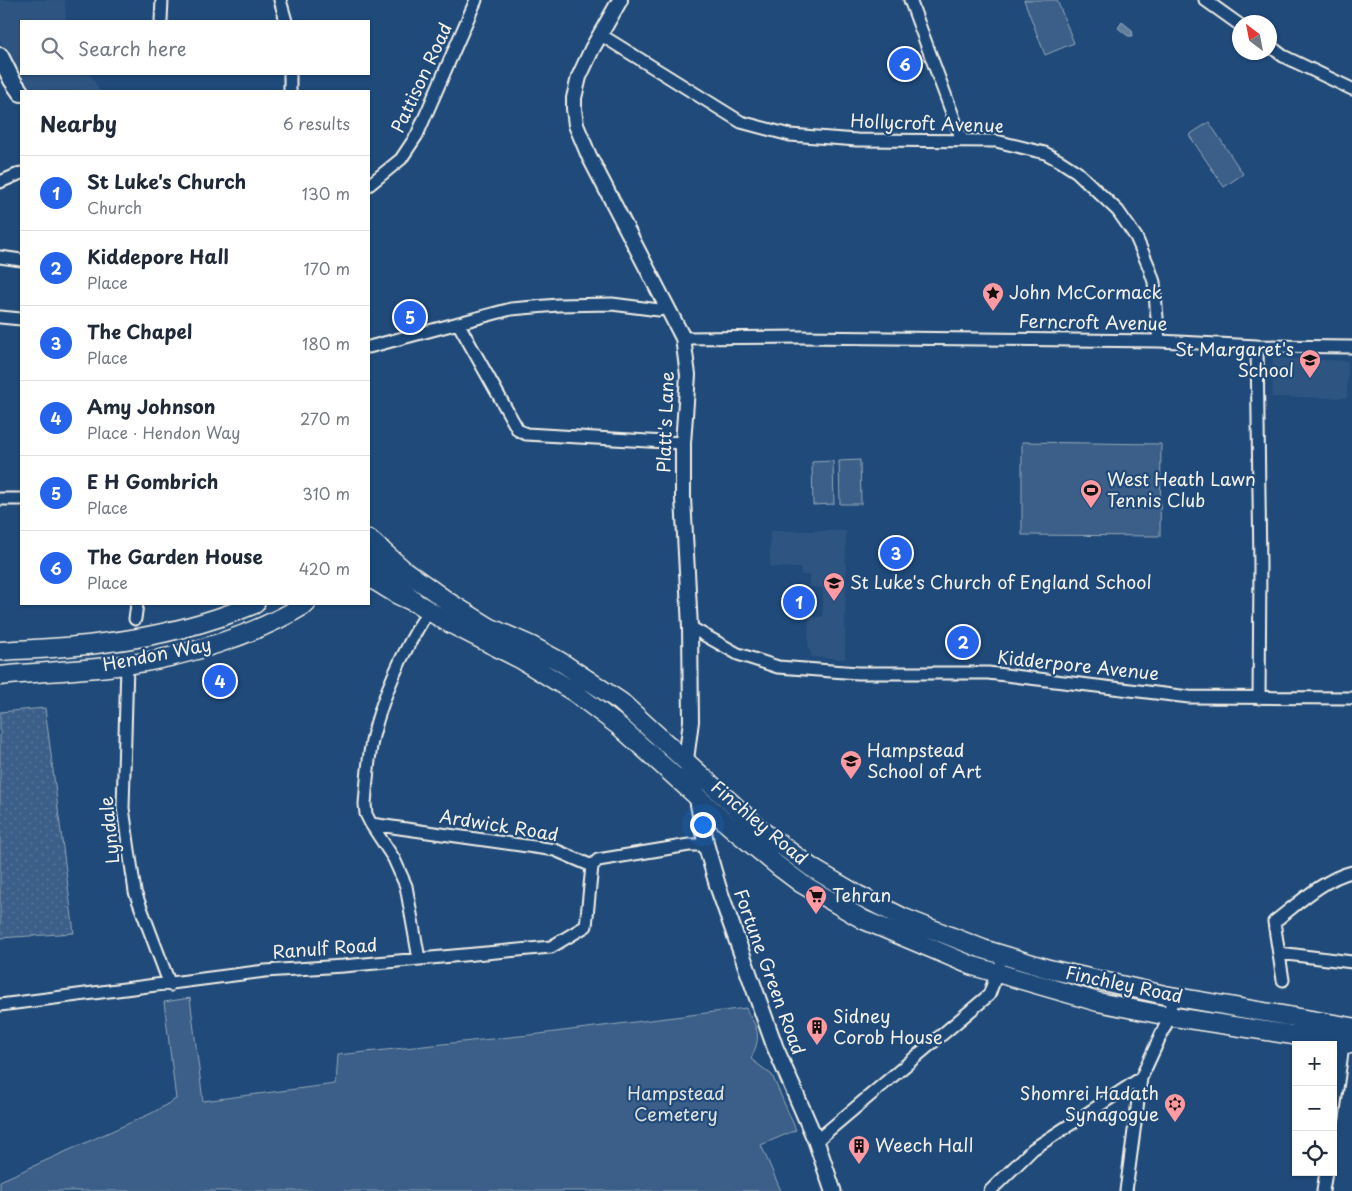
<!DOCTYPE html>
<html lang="en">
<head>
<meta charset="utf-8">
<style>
	:root { --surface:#fff; --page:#f2f2f3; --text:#1f2937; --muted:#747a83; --line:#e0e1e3; --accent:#2563eb }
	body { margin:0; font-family:"Playpen Sans",sans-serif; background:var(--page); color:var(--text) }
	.controls { position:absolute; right:15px; bottom:15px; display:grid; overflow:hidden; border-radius:0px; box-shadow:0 1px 4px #0004 }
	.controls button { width:45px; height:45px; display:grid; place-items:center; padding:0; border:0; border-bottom:1px solid var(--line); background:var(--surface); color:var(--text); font:25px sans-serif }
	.compass { position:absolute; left:1232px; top:15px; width:45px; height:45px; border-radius:50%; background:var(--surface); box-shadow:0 1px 4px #0004; rotate:328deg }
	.you { position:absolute; left:702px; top:824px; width:18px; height:18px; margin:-12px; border:4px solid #fff; border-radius:50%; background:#1a73e8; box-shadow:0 0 0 8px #1a73e833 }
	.badge { display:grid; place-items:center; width:32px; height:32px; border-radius:50%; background:var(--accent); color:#fff; font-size:16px; font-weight:700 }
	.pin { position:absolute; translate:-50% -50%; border:2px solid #fff; box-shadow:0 1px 5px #0006 }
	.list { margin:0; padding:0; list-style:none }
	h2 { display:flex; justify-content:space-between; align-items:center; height:65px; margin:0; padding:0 20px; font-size:21px }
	h2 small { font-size:16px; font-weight:400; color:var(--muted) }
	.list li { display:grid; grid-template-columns:32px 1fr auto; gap:15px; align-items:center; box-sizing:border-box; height:75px; padding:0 20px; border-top:1px solid var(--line) }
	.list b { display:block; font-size:19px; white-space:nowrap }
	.list p { margin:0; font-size:16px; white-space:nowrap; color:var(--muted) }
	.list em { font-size:16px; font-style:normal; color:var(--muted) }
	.icon { flex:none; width:28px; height:28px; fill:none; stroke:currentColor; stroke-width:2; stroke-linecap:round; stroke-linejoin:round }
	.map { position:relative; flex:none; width:1352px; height:1191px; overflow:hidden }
	.search { position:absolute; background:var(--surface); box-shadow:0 1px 4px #0004; left:20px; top:20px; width:350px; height:55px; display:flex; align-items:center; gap:12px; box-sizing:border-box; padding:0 18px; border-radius:0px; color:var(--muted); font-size:19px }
	.panel { position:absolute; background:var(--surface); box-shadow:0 1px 4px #0004; left:20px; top:90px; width:350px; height:515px; border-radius:0px }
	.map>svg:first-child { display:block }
	.built { fill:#2d5581 }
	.park { fill:#3a5f88; stroke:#97a8b8 }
	.garden { fill:url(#garden-dots); stroke:#97a8b8 }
	.water { fill:#627e9d; stroke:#9cacbb }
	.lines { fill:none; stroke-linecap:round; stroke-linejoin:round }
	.minor-casing { stroke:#f4f1e8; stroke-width:15 }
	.tertiary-casing { stroke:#f4f1e8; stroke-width:18 }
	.secondary-casing { stroke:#f4f1e8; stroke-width:19 }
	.primary-casing { stroke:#f4f1e8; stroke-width:20 }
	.trunk-casing { stroke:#f4f1e8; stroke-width:21 }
	.minor { stroke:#1f4a7a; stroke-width:11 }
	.tertiary { stroke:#1f4a7a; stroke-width:14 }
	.secondary { stroke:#1f4a7a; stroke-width:15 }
	.primary { stroke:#1f4a7a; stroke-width:16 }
	.trunk { stroke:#1f4a7a; stroke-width:18 }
	.labels { text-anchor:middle; stroke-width:4.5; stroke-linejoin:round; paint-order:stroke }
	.street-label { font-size:18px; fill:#f4f1e8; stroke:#1f4a7a }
	.poi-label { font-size:18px; fill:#f4f1e8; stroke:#1f4a7a; text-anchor:start }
	.park-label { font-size:18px; fill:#e1e2de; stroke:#1f4a7a }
</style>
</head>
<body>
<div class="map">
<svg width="1352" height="1191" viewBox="0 0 1352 1191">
	<defs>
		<pattern id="garden-dots" width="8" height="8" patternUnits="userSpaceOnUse" patternTransform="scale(1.25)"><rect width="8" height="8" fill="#3a5f88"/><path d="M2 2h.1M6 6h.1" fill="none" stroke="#577699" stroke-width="1.8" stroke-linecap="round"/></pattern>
	</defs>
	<rect width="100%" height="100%" fill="#1f4a7a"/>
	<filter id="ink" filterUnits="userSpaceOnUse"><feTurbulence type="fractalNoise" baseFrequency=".02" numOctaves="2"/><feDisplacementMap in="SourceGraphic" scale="10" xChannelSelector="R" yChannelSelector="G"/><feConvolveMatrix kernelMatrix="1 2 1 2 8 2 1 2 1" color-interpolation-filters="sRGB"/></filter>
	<g filter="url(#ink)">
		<path class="built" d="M0 0H65L66 21H21V74H90L100 91H31L0 42Z
			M1273 358 1348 361 1347 398 1272 397Z
			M770 531H846L845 659 812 657 808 645 809 617H823V588L810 587V575H801L800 568 770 567Z"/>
		<path class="park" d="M1024 0H1057L1074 43 1045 55Z
			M1209 122 1243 174 1224 187 1189 135Z
			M1022 442 1161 444 1160 536 1022 535Z
			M860 460 861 504H840L839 461Z
			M833 461 834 504 813 505 812 462Z
			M190 998 203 1101 335 1084 337 1055 539 1034 746 1008C748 1014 751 1018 754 1023 761 1037 756 1047 751 1059L772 1075 796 1130 761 1145 781 1191H0V1181L152 1113 176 1099 164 1002Z"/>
		<path class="garden" d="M45 708 74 933 0 938V712Z"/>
		<path class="water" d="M1122 22 1132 30 1133 36H1128L1118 28Z"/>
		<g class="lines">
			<g class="minor-casing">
				<path id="minor" d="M280 0 286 21
					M910 0 962 140
					M1205 0 1240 25
					M161 21 162 0
					M601 35 741 122 790 135 857 140 996 141 1045 153 1060 161 1077 172 1118 211 1136 237 1149 267 1154 282 1159 341
					M1270 46 1283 56 1352 89
					M290 74V91
					M0 182 21 173
					M369 185 401 159 417 135 476 0
					M0 257 21 260
					M0 317 21 319
					M458 323 518 430 526 434 683 443
					M683 338 800 337 1159 341 1257 346 1352 347
					M1257 346 1260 567 1259 698
					M369 347 511 309 558 305 612 304 659 310 668 308
					M0 499H21
					M135 619 137 604
					M690 627 738 654 778 667 858 673H988L1189 697 1352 698
					M127 664 123 808 135 892 170 985
					M371 824 555 850 592 866
					M592 866 598 860 604 859 689 845H706
					M1279 953 1352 962
					M419 959 406 886 394 859 371 824 366 814 365 804C367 781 368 758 373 736 384 691 404 649 429 610
					M1283 980 1274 922C1296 905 1325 878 1352 872
					M0 1005 265 971 343 966 551 947 586 926 592 866
					M1333 1118 1344 1038
					M816 1141 989 995 999 967
					M990 1191 1033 1149 1141 1078
					M1126 1191 1141 1078 1167 1022 1173 996
					M1323 1191 1326 1172"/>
			</g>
			<g class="tertiary-casing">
				<path id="tertiary" d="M620 0 592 49 579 77 574 98V109L576 125 589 156 683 338 688 375 683 443V498L690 627 691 721 686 760"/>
			</g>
			<g class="secondary-casing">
				<path id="secondary" d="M686 760 697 796 706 845 718 887 775 1047 816 1141 833 1191"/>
			</g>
			<g class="primary-casing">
				<path id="primary" d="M0 56 12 80 21 93
					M369 559 414 599"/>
			</g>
			<g class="trunk-casing">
				<path id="trunk" d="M369 539 404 570 450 603 489 627 530 645 561 662 621 702 762 831 812 868 858 895 904 918 983 949 1049 969 1165 995 1352 1027
					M369 561 381 549
					M369 577 398 595 418 604 447 622 522 660 574 692 620 727 733 829 778 866 802 884 864 920 973 966 1098 1002 1168 1016 1352 1044
					M0 651C34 649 69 648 103 643 155 637 207 624 255 604
					M0 676C42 672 84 670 126 665 185 657 255 635 306 604"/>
			</g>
			<use href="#minor" class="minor"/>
			<use href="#tertiary" class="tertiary"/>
			<use href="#secondary" class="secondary"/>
			<use href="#primary" class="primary"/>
			<use href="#trunk" class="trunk"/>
		</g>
	</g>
	<defs>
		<g id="sight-pin" transform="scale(1.125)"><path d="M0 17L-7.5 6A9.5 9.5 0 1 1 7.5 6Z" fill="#ff9aa2" stroke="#1f4a7a"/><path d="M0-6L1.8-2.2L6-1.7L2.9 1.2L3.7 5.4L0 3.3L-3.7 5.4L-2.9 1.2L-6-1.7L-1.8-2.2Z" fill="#111"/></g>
		<g id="school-pin" transform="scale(1.125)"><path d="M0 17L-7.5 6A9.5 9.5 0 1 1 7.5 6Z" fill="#ff9aa2" stroke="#1f4a7a"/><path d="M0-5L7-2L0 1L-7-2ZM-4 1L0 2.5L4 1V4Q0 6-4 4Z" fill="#111"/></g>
		<g id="stadium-pin" transform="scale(1.125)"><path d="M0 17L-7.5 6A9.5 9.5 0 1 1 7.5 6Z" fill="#ff9aa2" stroke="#1f4a7a"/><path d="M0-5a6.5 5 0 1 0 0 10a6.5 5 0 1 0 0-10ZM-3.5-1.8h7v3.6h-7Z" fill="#111"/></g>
		<g id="university-pin" transform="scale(1.125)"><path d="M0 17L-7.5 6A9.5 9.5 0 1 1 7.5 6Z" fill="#ff9aa2" stroke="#1f4a7a"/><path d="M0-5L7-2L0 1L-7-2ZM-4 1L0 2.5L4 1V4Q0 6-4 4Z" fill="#111"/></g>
		<g id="supermarket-pin" transform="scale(1.125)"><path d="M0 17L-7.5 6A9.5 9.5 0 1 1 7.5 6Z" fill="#ff9aa2" stroke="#1f4a7a"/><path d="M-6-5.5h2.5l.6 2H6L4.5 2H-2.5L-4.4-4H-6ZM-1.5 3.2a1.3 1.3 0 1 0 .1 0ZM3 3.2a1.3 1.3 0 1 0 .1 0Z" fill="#111"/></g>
		<g id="building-pin" transform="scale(1.125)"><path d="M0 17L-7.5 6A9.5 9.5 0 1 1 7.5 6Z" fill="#ff9aa2" stroke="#1f4a7a"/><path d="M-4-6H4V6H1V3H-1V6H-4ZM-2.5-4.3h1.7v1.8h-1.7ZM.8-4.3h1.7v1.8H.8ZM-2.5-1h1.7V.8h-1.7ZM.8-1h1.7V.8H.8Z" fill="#111"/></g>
		<g id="synagogue-pin" transform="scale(1.125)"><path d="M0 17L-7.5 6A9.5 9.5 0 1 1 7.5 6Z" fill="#ff9aa2" stroke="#1f4a7a"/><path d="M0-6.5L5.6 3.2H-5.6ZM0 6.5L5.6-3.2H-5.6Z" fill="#111"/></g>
	</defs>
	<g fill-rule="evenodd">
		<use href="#sight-pin" x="993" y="293"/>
		<use href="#school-pin" x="1310" y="360"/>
		<use href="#stadium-pin" x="1091" y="490"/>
		<use href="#school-pin" x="834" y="583"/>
		<use href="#university-pin" x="851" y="761"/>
		<use href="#supermarket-pin" x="816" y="896"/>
		<use href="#building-pin" x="817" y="1027"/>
		<use href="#synagogue-pin" x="1175" y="1104"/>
		<use href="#building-pin" x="859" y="1146"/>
	</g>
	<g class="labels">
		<g class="street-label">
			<text transform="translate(422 78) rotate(-65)" y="6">Pattison Road</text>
			<text transform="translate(927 124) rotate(2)" y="6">Hollycroft Avenue</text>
			<text transform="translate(1093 323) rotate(1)" y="6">Ferncroft Avenue</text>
			<text transform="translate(666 422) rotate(-88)" y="6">Platt's Lane</text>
			<text transform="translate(157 655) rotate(-11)" y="6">Hendon Way</text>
			<text transform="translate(1078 666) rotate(6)" y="6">Kidderpore Avenue</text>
			<text transform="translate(759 823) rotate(40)" y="6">Finchley Road</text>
			<text transform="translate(499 826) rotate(9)" y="6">Ardwick Road</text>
			<text transform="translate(110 830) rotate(-96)" y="6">Lyndale</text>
			<text transform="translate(325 949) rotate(-4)" y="6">Ranulf Road</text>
			<text transform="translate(769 972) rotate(70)" y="6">Fortune Green Road</text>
			<text transform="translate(1124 985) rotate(12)" y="6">Finchley Road</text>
		</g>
		<g class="poi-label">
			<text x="1009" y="299">John McCormack</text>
			<text x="1294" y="356" text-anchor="end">St Margaret's<tspan x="1294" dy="21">School</tspan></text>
			<text x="1107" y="486">West Heath Lawn<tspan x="1107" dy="21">Tennis Club</tspan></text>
			<text x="850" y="589">St Luke's Church of England School</text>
			<text x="867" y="757">Hampstead<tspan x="867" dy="21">School of Art</tspan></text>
			<text x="832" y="902">Tehran</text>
			<text x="833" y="1023">Sidney<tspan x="833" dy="21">Corob House</tspan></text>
			<text x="1159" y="1100" text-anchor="end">Shomrei Hadath<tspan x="1159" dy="21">Synagogue</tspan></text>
			<text x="875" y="1152">Weech Hall</text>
		</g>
		<g class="park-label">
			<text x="676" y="1100">Hampstead<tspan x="676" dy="21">Cemetery</tspan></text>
		</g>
	</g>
</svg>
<div class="controls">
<button>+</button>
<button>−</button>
<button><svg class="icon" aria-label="locate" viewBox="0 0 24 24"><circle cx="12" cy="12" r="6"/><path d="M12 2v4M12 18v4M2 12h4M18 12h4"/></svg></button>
</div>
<svg class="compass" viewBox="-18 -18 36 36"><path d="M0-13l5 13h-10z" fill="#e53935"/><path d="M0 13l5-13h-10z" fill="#747a83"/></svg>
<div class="you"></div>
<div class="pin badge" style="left:799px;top:602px">1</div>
<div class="pin badge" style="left:963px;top:642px">2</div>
<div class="pin badge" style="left:896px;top:553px">3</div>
<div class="pin badge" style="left:220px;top:681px">4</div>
<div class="pin badge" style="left:410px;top:317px">5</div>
<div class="pin badge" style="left:905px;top:64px">6</div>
<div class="search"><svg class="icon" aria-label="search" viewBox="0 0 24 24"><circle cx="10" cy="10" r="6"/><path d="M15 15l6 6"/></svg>Search here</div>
<section class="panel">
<h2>Nearby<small>6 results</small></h2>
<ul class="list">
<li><span class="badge">1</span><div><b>St Luke's Church</b><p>Church</p></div><em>130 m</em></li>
<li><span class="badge">2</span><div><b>Kiddepore Hall</b><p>Place</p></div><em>170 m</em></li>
<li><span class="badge">3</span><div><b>The Chapel</b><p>Place</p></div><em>180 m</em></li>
<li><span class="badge">4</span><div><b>Amy Johnson</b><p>Place · Hendon Way</p></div><em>270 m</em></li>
<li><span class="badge">5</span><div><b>E H Gombrich</b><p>Place</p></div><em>310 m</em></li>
<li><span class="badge">6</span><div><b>The Garden House</b><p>Place</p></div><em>420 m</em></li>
</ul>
</section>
</div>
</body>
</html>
